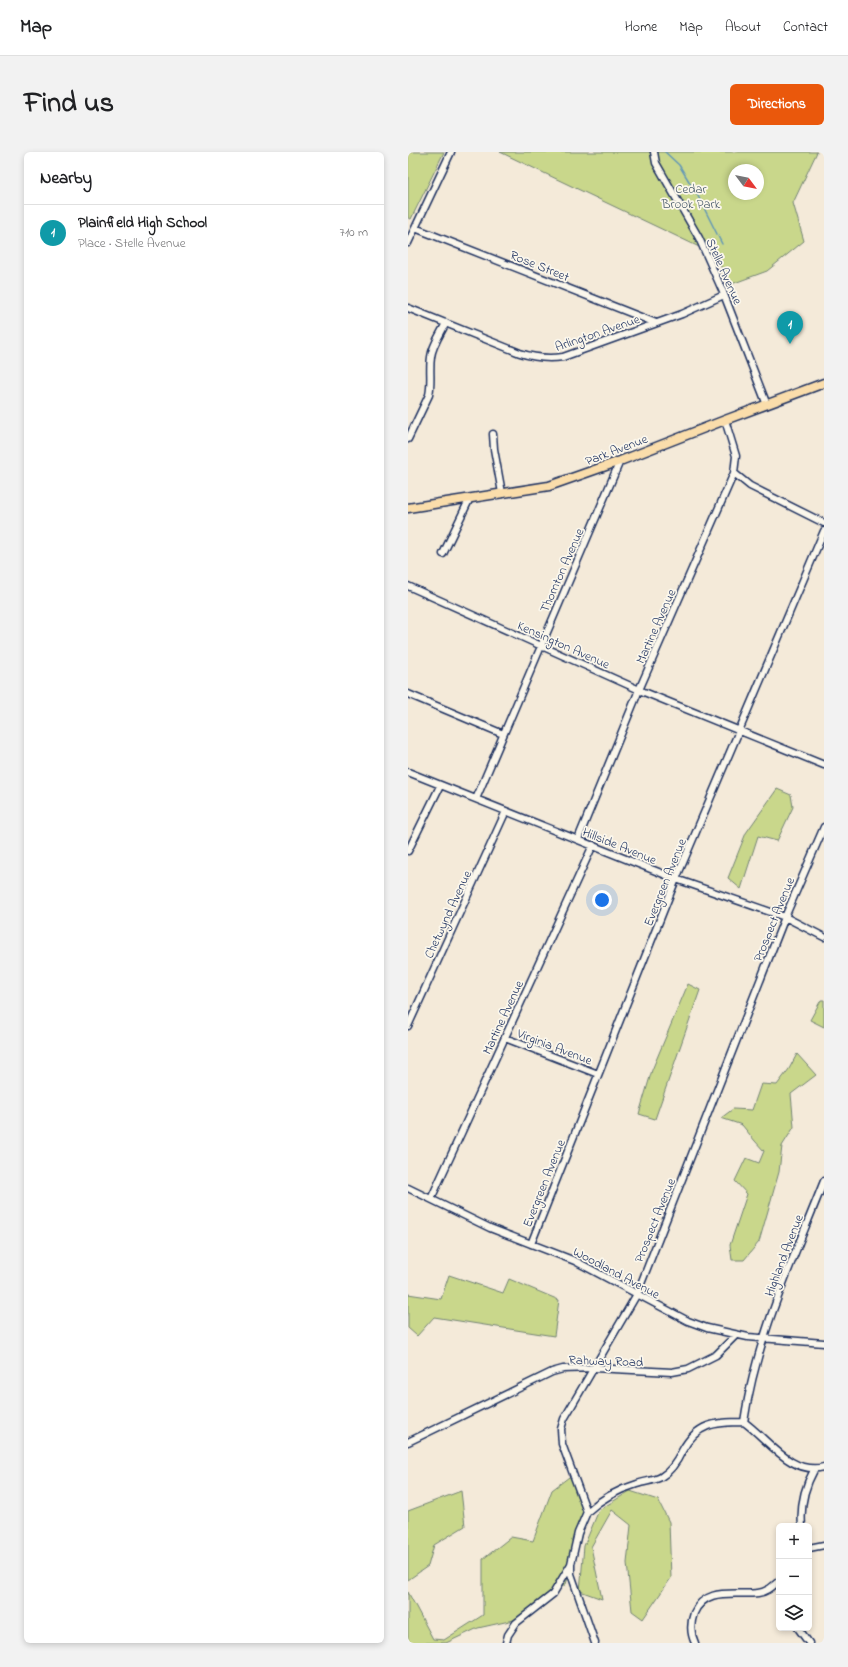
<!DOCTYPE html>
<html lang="en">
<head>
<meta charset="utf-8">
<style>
	:root { --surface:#fff; --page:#f2f2f2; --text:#202124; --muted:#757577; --line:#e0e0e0; --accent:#ea580c }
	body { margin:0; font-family:"Indie Flower",sans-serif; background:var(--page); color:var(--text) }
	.controls { position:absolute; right:12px; bottom:12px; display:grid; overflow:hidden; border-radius:6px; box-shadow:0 2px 6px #0003 }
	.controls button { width:36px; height:36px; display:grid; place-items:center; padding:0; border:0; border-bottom:1px solid var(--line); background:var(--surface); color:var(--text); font:20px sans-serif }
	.compass { position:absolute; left:320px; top:12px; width:36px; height:36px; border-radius:50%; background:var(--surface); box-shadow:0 2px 6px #0003; rotate:122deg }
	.you { position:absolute; left:194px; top:748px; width:14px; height:14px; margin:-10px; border:3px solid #fff; border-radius:50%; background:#1a73e8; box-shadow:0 0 0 6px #1a73e833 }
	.badge { display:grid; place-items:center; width:26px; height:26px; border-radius:50%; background:var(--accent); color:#fff; font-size:13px; font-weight:700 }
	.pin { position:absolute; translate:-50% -33px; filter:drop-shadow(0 1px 2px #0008) }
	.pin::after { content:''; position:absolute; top:21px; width:14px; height:12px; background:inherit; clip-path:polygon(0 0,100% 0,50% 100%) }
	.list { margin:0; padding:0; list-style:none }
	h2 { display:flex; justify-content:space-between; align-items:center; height:52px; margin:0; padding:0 16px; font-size:17px }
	h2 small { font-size:13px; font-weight:400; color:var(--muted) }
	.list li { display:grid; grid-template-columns:26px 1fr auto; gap:12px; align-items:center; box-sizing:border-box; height:56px; padding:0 16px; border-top:1px solid var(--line) }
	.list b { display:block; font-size:15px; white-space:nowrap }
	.list p { margin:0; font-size:13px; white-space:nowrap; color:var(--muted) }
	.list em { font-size:13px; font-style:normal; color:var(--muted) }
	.icon { flex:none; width:22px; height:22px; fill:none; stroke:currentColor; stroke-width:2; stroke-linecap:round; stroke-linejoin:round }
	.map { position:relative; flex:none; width:416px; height:1491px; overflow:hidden; border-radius:6px }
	header { display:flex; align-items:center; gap:24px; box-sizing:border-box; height:56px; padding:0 20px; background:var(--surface); border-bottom:1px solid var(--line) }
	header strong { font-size:19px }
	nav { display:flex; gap:22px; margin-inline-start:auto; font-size:14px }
	.intro { display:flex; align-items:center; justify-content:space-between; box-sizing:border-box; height:96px; padding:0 24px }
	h1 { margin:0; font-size:28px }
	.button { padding:10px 18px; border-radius:6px; background:var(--accent); color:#fff; font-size:14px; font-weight:700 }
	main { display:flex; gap:24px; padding:0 24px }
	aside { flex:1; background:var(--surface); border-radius:6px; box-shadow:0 2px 6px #0003 }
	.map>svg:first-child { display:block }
	.green { fill:#c9d78b; stroke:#728374; fill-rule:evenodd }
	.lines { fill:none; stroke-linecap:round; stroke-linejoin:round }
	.stream { stroke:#6297b7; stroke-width:1.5 }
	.minor-casing { stroke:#1b2f5e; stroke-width:9 }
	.major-casing { stroke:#1b2f5e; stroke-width:11 }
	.minor { stroke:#fbf7ec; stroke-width:6 }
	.major { stroke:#faddab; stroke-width:8 }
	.labels { text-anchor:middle; stroke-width:3.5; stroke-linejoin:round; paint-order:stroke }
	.park-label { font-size:13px; fill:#465969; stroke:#fbf7ec }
	.street-label { font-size:13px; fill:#1b2f5e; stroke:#fbf7ec }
</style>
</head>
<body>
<header>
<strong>Map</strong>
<nav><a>Home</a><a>Map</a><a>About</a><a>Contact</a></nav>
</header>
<div class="intro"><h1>Find us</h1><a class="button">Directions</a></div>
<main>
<aside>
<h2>Nearby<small></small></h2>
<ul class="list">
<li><span class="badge" style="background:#0f9aa8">1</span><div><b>Plainfield High School</b><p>Place · Stelle Avenue</p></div><em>710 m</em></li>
</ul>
</aside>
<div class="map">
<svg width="416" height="1491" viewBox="0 0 416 1491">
	<rect width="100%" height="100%" fill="#f4ead9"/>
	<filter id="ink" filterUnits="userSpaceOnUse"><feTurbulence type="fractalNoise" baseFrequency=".025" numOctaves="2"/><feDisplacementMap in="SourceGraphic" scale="8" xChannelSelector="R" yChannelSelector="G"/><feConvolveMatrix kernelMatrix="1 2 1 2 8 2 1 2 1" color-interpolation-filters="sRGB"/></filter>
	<g filter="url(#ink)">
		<path class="green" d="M0 0H36L3 67 0 66Z
			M92 0H409L385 51 396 89 359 119 321 133 308 103ZM326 18H350V42H326Z
			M369 637 383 643 385 655 369 689 350 684 333 737 320 726 338 681Z
			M280 832 292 838 247 967 231 962 244 918Z
			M413 848H416V875L402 868Z
			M389 902 408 923 383 942 386 975 374 994 371 1020 351 1090 336 1108H324L322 1093 339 1042 327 1029 338 1006 351 1011 356 999 347 989 334 973 313 966 325 957 344 958 353 932 369 933 381 917Z
			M41 1123 95 1141 101 1127 151 1148 146 1184 26 1165 9 1184 0 1176V1142L33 1147Z
			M165 1322 182 1357 158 1432 115 1466 70 1476 38 1491H0V1440L25 1487 36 1488 75 1463V1407L103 1385 125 1389 144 1338Z
			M53 1339 57 1374 26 1393 20 1414 0 1428V1359Z
			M222 1339 250 1348 261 1370 263 1426 235 1467 224 1459 219 1411 223 1373 204 1358 183 1395 194 1447 172 1439 176 1394 191 1358Z"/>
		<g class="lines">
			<path class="stream" d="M257 0 271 13 290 44 314 92"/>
			<g class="minor-casing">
				<path id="minor" d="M246 0 248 11 291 86 315 140 359 253
					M7 76 248 171
					M0 91 43 0
					M0 156 112 201C127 206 140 207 155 205L274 162 316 143
					M85 282 86 297 94 341
					M0 287 21 243C24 230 21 218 23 205 24 194 33 181 38 171
					M326 321 342 334 416 371
					M35 402 62 346
					M0 434 236 540 416 613
					M0 542 95 582
					M0 620 268 727 377 765 416 785
					M68 647 212 309
					M170 687 231 538 326 321 328 304 317 268
					M0 699 32 634
					M0 874 98 659
					M97 886 190 922
					M0 1036 82 1076 167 1109 280 1169 299 1176 340 1185 416 1191
					M23 1047 185 693
					M123 1092 268 727 416 379
					M336 1270C348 1186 385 1108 416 1029
					M336 1270C360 1287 383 1324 416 1315
					M0 1290 144 1220 155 1217 186 1216 264 1220 280 1217 308 1203 328 1183
					M179 1360C194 1346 209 1338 229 1332 237 1329 246 1329 253 1325 263 1319 269 1310 274 1299 289 1271 307 1270 336 1270
					M394 1374C392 1353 396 1336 406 1318
					M401 1396 416 1393
					M163 1412V1422L187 1491
					M390 1476 401 1491
					M98 1491 100 1483 108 1471 145 1442 163 1412 170 1381 179 1360 154 1292 153 1277 156 1267 229 1142 377 765 416 675
					M287 1491C282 1481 282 1472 286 1461 298 1434 327 1444 350 1441 359 1440 364 1435 371 1429"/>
			</g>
			<g class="major-casing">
				<path id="major" d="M0 356 141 334 212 309 317 268 416 231"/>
			</g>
			<use href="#minor" class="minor"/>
			<use href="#major" class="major"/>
		</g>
	</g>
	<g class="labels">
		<g class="park-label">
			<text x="283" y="41">Cedar<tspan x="283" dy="15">Brook Park</tspan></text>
		</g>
		<g class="street-label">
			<text transform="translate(132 113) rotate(22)" y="5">Rose Street</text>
			<text transform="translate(317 119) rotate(66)" y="5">Stelle Avenue</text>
			<text transform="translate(189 180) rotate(-19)" y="5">Arlington Avenue</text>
			<text transform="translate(208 297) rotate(-21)" y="5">Park Avenue</text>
			<text transform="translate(153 418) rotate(-66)" y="5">Thornton Avenue</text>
			<text transform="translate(247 474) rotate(-66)" y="5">Martine Avenue</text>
			<text transform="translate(156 492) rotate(24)" y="5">Kensington Avenue</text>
			<text transform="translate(212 693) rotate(22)" y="5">Hillside Avenue</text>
			<text transform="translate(256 730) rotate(-68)" y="5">Evergreen Avenue</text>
			<text transform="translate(39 762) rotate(-65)" y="5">Chetwynd Avenue</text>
			<text transform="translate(365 767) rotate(-68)" y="5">Prospect Avenue</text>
			<text transform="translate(94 865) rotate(-65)" y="5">Martine Avenue</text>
			<text transform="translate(147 894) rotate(21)" y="5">Virginia Avenue</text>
			<text transform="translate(135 1031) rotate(-68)" y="5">Evergreen Avenue</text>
			<text transform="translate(246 1068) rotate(-68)" y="5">Prospect Avenue</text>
			<text transform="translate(375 1103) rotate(-69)" y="5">Highland Avenue</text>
			<text transform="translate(209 1120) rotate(28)" y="5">Woodland Avenue</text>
			<text transform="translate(198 1208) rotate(2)" y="5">Rahway Road</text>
		</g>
	</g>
</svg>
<div class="controls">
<button>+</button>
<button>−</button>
<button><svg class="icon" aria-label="layers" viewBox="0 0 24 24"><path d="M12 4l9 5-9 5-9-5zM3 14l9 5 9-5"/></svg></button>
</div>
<svg class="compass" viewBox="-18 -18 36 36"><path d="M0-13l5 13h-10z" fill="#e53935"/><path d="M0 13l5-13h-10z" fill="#757577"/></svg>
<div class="you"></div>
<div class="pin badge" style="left:382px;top:192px;background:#0f9aa8">1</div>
</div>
</main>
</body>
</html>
